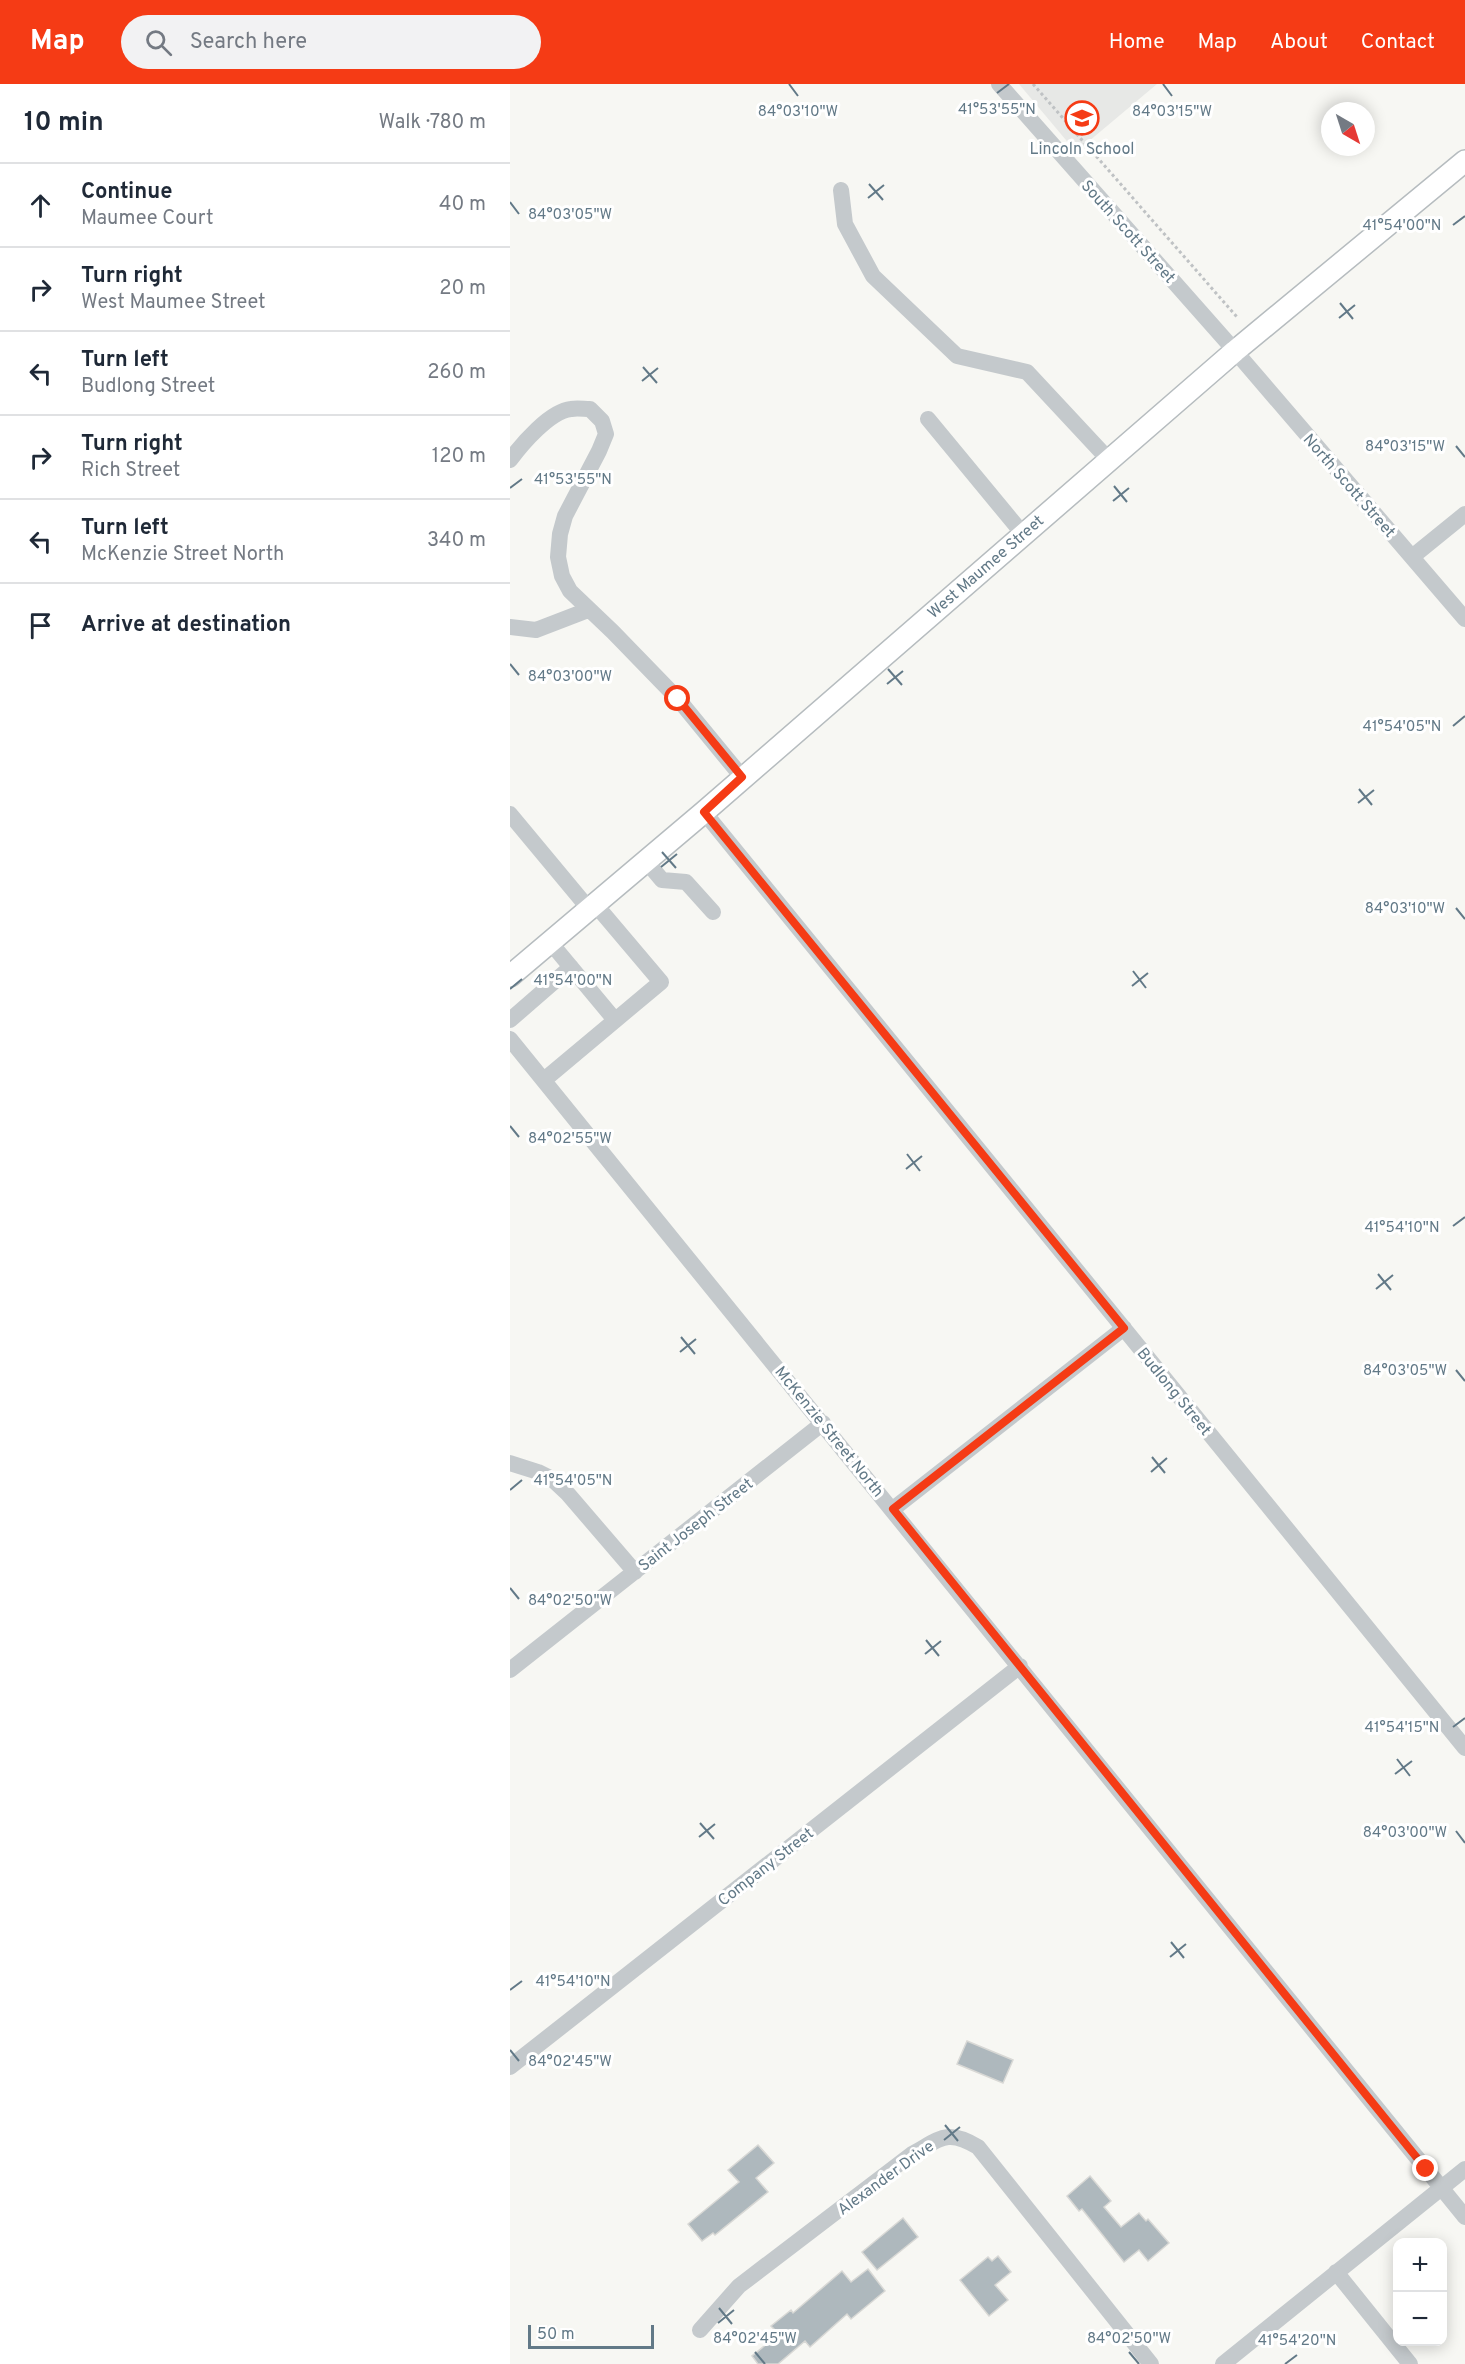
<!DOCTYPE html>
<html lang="en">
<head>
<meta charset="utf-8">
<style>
	:root { --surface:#fff; --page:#f2f2f3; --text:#1f2937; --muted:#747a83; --line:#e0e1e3; --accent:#f53b15 }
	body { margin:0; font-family:Overpass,sans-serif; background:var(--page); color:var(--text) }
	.controls { position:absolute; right:18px; bottom:18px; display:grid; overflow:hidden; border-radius:12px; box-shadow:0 3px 15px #0003 }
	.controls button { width:54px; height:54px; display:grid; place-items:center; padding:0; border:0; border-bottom:2px solid var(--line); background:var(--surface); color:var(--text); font:30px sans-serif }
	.compass { position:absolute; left:811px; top:18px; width:54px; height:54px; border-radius:50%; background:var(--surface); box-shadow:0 3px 15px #0003; rotate:141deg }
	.scale { position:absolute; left:18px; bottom:15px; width:126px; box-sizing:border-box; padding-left:6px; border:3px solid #627987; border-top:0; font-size:16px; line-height:21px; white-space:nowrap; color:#627987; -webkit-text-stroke:4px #fff; paint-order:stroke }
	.stop { position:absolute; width:18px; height:18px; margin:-14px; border:4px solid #f53b15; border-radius:50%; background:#fff }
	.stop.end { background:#f53b15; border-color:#fff; box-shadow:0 2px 6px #0008 }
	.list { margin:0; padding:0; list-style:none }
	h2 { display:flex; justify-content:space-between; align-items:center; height:78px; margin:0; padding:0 24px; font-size:26px }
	h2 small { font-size:20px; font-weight:400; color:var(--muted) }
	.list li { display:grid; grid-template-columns:39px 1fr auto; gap:18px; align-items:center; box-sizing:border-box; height:84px; padding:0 24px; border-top:2px solid var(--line) }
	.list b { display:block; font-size:22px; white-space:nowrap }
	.list p { margin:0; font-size:20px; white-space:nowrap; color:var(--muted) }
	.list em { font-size:20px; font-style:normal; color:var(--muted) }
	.icon { flex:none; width:33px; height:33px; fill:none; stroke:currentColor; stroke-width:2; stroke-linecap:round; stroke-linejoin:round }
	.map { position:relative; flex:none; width:955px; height:2280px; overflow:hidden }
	header { display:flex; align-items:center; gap:36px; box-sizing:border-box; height:84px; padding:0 30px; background:var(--accent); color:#fff }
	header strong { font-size:28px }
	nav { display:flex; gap:33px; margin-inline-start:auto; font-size:21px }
	.search { width:420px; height:54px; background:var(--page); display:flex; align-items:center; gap:15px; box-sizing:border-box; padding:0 21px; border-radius:33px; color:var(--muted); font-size:22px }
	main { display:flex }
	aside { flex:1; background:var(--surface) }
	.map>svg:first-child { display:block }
	.built { fill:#e7e8e6 }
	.building { fill:#aeb8bd; stroke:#d8d8d5; stroke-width:1.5 }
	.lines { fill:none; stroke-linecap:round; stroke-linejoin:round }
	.major-casing { stroke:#b6bcbf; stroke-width:24 }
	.path { stroke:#bfc2c4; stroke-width:3; stroke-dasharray:3 3; stroke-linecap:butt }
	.minor { stroke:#c4c9cc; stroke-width:16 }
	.major { stroke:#fff; stroke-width:21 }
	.route { stroke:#f53b15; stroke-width:8 }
	.ticks { fill:none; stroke:#627987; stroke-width:2 }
	.labels { text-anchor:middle; stroke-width:6; stroke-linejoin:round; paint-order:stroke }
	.poi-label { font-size:16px; fill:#627987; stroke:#fff }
	.street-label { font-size:16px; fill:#627987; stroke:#fff }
	.ticks-label { font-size:15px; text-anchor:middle; fill:#627987; stroke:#fff; stroke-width:6; stroke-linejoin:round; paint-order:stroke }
</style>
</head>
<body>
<header>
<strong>Map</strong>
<div class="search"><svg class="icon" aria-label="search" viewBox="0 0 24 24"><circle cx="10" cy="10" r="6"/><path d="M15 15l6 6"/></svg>Search here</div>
<nav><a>Home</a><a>Map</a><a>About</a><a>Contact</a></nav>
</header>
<main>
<aside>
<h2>10 min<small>Walk · 780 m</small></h2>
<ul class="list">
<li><svg class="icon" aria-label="ahead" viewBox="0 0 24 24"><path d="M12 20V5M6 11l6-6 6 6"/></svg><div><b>Continue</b><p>Maumee Court</p></div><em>40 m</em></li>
<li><svg class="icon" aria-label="right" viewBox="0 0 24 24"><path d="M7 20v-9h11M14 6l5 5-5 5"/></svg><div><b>Turn right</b><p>West Maumee Street</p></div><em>20 m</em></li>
<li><svg class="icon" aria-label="left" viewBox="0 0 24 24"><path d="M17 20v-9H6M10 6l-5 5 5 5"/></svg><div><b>Turn left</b><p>Budlong Street</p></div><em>260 m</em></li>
<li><svg class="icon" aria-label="right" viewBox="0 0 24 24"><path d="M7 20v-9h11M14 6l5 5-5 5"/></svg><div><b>Turn right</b><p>Rich Street</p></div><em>120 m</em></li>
<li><svg class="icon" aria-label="left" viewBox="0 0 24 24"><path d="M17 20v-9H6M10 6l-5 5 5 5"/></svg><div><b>Turn left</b><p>McKenzie Street North</p></div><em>340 m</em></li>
<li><svg class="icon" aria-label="arrive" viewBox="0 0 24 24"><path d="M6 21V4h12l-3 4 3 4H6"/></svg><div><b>Arrive at destination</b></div></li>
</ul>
</aside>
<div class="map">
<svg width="955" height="2280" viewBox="0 0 955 2280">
	<rect width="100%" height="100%" fill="#f7f7f3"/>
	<path class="built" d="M509 0H647L566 68Z"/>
	<path class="building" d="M457 1957 503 1976 493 1999 447 1980Z
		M248 2061 264 2079 246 2094 258 2108 205 2151 203 2149 192 2157 178 2140 229 2098 218 2086Z
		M580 2092 601 2117 594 2123 611 2143 629 2129 636 2137 638 2135 659 2159 638 2177 629 2166 614 2178 572 2125 569 2127 557 2112Z
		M393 2134 408 2153 367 2186 352 2168Z
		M488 2172 501 2188 485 2201 498 2216 479 2232 450 2196 478 2173 482 2177Z
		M358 2185 375 2207 341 2235 337 2230 300 2263 295 2257 268 2280H248L242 2272 269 2250 261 2242 281 2226 283 2229 332 2187 341 2198Z"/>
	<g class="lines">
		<g class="major-casing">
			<path id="major" d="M0 892 194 728 725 267 955 77"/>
		</g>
		<path class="path" d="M523 0 727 233"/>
		<path class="minor" d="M489 0 725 267 955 535
			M331 106 335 140 363 192 447 272 517 288 599 376
			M418 335 513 450
			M0 376C12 360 40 327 61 325 67 324 74 325 80 325L92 337 96 350 89 367 55 432 50 450 48 473 52 492 60 507 103 548 168 615 232 693
			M902 473 955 430
			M0 543 26 546 78 526
			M194 728 955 1664
			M0 730 79 825
			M136 777 152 796 176 798 203 828
			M40 858 105 936
			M0 936 61 883
			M0 955 955 2133
			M34 996 151 898 85 820
			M0 1379 28 1388 42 1395 58 1410 125 1488
			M383 1425 614 1244
			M0 1586 313 1339
			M0 1983 510 1582
			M826 2188 900 2280
			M190 2246 229 2202 402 2070C430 2055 437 2044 468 2063L641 2280
			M713 2280 955 2085"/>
		<use href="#major" class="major"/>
	</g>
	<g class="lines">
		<path class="route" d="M168 615 232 693 194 728 614 1244 383 1425 916 2085"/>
	</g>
	<path class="ticks" d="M279 0 288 12M653 0 662 12M487 9 499 0M359 100 373 116M358 114 374 101M0 118 9 130M943 141 955 132M830 219 843 235M829 234 845 221M133 283 147 299M132 297 148 284M946 362 955 373M604 402 617 418M0 404 12 395M603 417 619 404M0 580 9 591M378 585 392 601M377 600 393 587M943 642 955 632M849 705 862 721M848 719 864 706M152 768 166 784M151 783 167 770M946 824 955 835M623 887 636 904M622 902 638 889M0 905 12 895M0 1042 9 1053M397 1070 410 1087M396 1085 412 1072M943 1142 955 1133M868 1190 881 1206M866 1205 883 1191M171 1253 185 1270M170 1268 186 1255M946 1286 955 1297M642 1373 655 1389M641 1388 657 1374M0 1406 12 1396M0 1504 9 1515M416 1556 429 1572M415 1570 431 1557M943 1643 955 1634M887 1675 900 1692M885 1690 902 1677M190 1739 204 1755M946 1747 955 1759M189 1753 205 1740M661 1858 674 1874M660 1873 676 1860M0 1906 12 1897M0 1966 9 1977M435 2041 448 2057M434 2056 450 2043M209 2224 222 2240M208 2239 224 2226M245 2268 255 2280M619 2268 629 2280M775 2280 787 2271"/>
	<defs>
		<g id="school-ring" transform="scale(1.725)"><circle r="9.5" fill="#fff" stroke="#f53b15" stroke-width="1.5"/><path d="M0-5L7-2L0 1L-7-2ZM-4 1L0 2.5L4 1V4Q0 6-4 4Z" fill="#f53b15"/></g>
	</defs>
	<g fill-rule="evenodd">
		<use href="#school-ring" x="572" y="34"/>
	</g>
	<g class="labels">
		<g class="poi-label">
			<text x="572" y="70">Lincoln School</text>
		</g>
		<g class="street-label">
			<text transform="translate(619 147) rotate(48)" y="6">South Scott Street</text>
			<text transform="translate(840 401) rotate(49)" y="6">North Scott Street</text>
			<text transform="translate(475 482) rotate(-41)" y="6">West Maumee Street</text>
			<text transform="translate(665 1307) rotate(51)" y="6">Budlong Street</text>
			<text transform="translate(320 1347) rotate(51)" y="6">McKenzie Street North</text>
			<text transform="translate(185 1440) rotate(-38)" y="6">Saint Joseph Street</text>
			<text transform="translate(255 1782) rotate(-38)" y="6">Company Street</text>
			<text transform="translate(375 2093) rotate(-36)" y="6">Alexander Drive</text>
		</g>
	</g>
	<g class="ticks-label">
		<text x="487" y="30">41°53'55"N</text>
		<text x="662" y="32">84°03'15"W</text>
		<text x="288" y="32">84°03'10"W</text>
		<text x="60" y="135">84°03'05"W</text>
		<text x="892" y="146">41°54'00"N</text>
		<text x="895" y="367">84°03'15"W</text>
		<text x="63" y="400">41°53'55"N</text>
		<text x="60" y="597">84°03'00"W</text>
		<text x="892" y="647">41°54'05"N</text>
		<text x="895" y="829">84°03'10"W</text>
		<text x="63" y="901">41°54'00"N</text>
		<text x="60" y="1059">84°02'55"W</text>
		<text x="892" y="1148">41°54'10"N</text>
		<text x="895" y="1291">84°03'05"W</text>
		<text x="63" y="1401">41°54'05"N</text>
		<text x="60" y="1521">84°02'50"W</text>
		<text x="892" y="1648">41°54'15"N</text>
		<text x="895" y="1753">84°03'00"W</text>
		<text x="63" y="1902">41°54'10"N</text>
		<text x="60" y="1982">84°02'45"W</text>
		<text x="245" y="2259">84°02'45"W</text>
		<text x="619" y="2259">84°02'50"W</text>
		<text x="787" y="2261">41°54'20"N</text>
	</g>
</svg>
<div class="controls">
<button>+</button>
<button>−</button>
</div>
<svg class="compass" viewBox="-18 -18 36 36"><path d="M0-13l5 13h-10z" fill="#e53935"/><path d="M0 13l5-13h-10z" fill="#747a83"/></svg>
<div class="scale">50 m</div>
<div class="stop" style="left:168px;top:615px"></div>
<div class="stop end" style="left:916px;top:2085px"></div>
</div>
</main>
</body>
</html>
